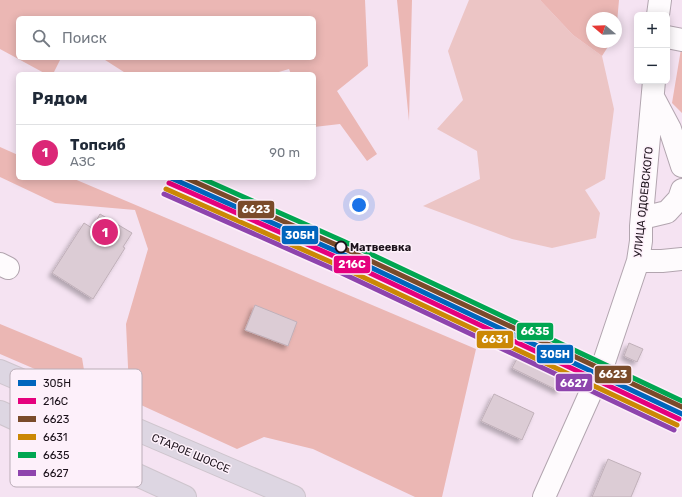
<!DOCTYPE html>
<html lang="ru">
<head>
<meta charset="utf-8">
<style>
	:root { --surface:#fff; --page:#f6f6f7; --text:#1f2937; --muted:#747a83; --line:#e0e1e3; --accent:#db2777 }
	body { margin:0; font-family:Rubik,sans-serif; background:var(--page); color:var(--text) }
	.controls { position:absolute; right:12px; top:12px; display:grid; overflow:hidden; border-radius:6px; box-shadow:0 2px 10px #0003 }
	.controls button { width:36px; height:36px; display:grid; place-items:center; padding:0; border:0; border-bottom:1px solid var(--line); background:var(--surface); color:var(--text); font:20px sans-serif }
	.compass { position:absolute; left:586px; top:12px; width:36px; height:36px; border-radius:50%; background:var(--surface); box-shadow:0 2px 10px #0003; rotate:289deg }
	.you { position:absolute; left:359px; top:205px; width:14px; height:14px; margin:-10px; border:3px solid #fff; border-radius:50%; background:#1a73e8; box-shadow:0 0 0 6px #1a73e833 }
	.badge { display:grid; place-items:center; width:26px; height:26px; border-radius:50%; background:var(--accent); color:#fff; font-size:13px; font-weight:700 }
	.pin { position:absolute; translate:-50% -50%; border:2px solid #fff; box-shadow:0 1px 4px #0006 }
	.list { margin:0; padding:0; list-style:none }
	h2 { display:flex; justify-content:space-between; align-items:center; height:52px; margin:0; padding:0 16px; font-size:17px }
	h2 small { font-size:13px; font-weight:400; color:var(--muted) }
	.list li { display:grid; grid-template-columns:26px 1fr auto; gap:12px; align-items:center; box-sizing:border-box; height:56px; padding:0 16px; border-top:1px solid var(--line) }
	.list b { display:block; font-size:15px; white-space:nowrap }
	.list p { margin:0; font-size:13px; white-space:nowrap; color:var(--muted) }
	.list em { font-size:13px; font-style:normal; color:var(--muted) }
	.icon { flex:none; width:22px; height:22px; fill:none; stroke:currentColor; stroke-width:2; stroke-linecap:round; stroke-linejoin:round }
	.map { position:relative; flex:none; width:682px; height:497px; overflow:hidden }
	.search { position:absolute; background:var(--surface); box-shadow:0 2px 10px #0003; left:16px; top:16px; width:300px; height:44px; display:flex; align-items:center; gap:10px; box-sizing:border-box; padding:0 14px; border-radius:6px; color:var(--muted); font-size:15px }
	.panel { position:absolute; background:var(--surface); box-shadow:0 2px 10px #0003; left:16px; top:72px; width:300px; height:108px; border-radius:6px }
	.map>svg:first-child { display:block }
	.green { fill:#ecc5c5 }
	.forest { fill:#ebb7b4 }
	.building { fill:#dcccd5; stroke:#c0b0b9; filter:url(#shadow) }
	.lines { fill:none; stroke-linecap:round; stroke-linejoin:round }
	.minor-casing { stroke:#b2a5af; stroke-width:24 }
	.highway-casing { stroke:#cec5cd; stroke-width:24 }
	.minor { stroke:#fefbfd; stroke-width:22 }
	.highway { stroke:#ddd6e2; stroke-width:22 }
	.rail-1-casing { stroke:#fdf0fa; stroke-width:8 }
	.rail-2-casing { stroke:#fdf0fa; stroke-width:8 }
	.rail-3-casing { stroke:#fdf0fa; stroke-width:8 }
	.rail-4-casing { stroke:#fdf0fa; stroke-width:8 }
	.rail-5-casing { stroke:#fdf0fa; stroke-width:8 }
	.rail-6-casing { stroke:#fdf0fa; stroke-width:8 }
	.rail-1 { stroke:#0065bd; stroke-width:5 }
	.rail-2 { stroke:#e5007d; stroke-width:5 }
	.rail-3 { stroke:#7a4b2a; stroke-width:5 }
	.rail-4 { stroke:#cb8805; stroke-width:5 }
	.rail-5 { stroke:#00a651; stroke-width:5 }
	.rail-6 { stroke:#8e44ad; stroke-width:5 }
	.stop-dot { fill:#fdf0fa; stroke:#1c121b; stroke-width:2 }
	.labels { text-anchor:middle; stroke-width:3; stroke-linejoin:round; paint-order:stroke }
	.street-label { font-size:11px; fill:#1c121b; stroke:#fdf0fa }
	.stop-label { font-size:11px; font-weight:bold; fill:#1c121b; stroke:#fdf0fa; text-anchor:start }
	.key { fill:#fdf0fa; stroke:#baadb7; stroke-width:1 }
	.key-label { font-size:11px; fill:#1c121b }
	.line-badge { stroke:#fdf0fa; stroke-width:1.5 }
	.badge-label { font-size:11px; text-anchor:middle; font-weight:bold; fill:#fff }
</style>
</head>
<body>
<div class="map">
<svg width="682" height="497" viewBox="0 0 682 497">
	<defs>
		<filter id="shadow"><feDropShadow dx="-3.5" dy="3.5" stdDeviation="2" flood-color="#0004"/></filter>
	</defs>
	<rect width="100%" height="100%" fill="#f5e3f2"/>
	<path class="green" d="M469 0H540L573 35 602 56 614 109 605 179 585 190 600 213 596 238 552 248 512 239 423 206 480 179 477 151 437 129 463 100 448 51Z"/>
	<path class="forest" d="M0 0H365L368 66 337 91 377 154 367 161 340 124 314 127V74H291L289 69 272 74H127L102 58H314V18H18V58H61L53 74H46L0 49Z
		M397 0H412L409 121Z
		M540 0H619L616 34V18H592V42H611L602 56 573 35Z
		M682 43V113L672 103Z
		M0 147 18 155V178H72L476 349 442 497H415L313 449 264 437 237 449 141 405 129 388 126 324 148 249 135 210 55 203 0 177Z
		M0 324 82 358 84 370 80 382 72 385 0 354Z"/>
	<path class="building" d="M100 214 132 233 123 247 125 248 93 299 52 273 84 223 92 228Z
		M255 305 297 322 288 346 245 330Z
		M629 343 643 349 637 362 624 356Z
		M519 355 566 377 559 391 512 368Z
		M494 394 534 413 522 440 481 421Z
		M608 459 641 473 631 497H592Z"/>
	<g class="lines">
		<g class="minor-casing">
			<path id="minor" d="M658 15 660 0
				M667 37 682 40
				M653 97 670 129 682 166
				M642 218 667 212 679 199 682 190
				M638 261H662L682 259
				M0 264 8 268
				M544 497 603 365 638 261 641 241V226L654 81"/>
		</g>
		<g class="highway-casing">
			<path id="highway" d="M0 371 294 497
				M0 412 185 497"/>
		</g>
		<use href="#minor" class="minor"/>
		<use href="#highway" class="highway"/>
		<g class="rail-1-casing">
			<path id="rail-1" d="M171 178 338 252 682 414"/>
		</g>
		<g class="rail-2-casing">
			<path id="rail-2" d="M169 183 336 257 679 419"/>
		</g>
		<g class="rail-3-casing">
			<path id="rail-3" d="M186 178 341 247 682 407"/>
		</g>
		<g class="rail-4-casing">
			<path id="rail-4" d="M166 189 333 263 677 425"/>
		</g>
		<g class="rail-5-casing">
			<path id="rail-5" d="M201 178 343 241 682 401"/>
		</g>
		<g class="rail-6-casing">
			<path id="rail-6" d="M164 194 331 268 674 430"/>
		</g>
		<use href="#rail-1" class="rail-1"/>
		<use href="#rail-2" class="rail-2"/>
		<use href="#rail-3" class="rail-3"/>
		<use href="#rail-4" class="rail-4"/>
		<use href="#rail-5" class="rail-5"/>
		<use href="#rail-6" class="rail-6"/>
	</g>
	<circle class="stop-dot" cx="341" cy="247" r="5.5"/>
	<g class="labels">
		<g class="street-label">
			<text transform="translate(643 202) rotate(-84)" y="4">УЛИЦА ОДОЕВСКОГО</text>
			<text transform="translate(191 453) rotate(23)" y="4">СТАРОЕ ШОССЕ</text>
		</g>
		<g class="stop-label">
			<text x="350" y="251">Матвеевка</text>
		</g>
	</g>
	<rect x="10" y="369" width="132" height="118" rx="6" class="key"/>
	<rect x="18" y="380" width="18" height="6" fill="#0065bd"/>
	<rect x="18" y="398" width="18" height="6" fill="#e5007d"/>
	<rect x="18" y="416" width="18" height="6" fill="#7a4b2a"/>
	<rect x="18" y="434" width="18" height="6" fill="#cb8805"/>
	<rect x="18" y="452" width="18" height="6" fill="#00a651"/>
	<rect x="18" y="470" width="18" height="6" fill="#8e44ad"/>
	<g class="key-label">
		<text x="43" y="387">305Н</text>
		<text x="43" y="405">216С</text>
		<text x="43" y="423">6623</text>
		<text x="43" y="441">6631</text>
		<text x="43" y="459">6635</text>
		<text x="43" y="477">6627</text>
	</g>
	<g class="line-badge">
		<rect x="237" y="200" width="38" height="19" rx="4" fill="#7a4b2a"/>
		<rect x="281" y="225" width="38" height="20" rx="4" fill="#0065bd"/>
		<rect x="333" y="255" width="38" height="19" rx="4" fill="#e5007d"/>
		<rect x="516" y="322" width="38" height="19" rx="4" fill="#00a651"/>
		<rect x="476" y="330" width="38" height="19" rx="4" fill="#cb8805"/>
		<rect x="536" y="344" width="38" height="20" rx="4" fill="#0065bd"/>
		<rect x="594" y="365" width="38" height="19" rx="4" fill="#7a4b2a"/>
		<rect x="555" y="373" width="38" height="19" rx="4" fill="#8e44ad"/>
	</g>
	<g class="badge-label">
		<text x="256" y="213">6623</text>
		<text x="300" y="239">305Н</text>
		<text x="352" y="268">216С</text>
		<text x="535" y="335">6635</text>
		<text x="495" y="343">6631</text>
		<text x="555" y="358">305Н</text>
		<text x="613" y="378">6623</text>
		<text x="574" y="387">6627</text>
	</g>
</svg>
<div class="controls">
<button>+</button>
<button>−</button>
</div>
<svg class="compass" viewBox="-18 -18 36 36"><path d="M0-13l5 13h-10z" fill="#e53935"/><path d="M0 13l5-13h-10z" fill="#747a83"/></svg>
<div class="you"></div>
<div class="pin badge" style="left:105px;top:232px">1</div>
<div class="search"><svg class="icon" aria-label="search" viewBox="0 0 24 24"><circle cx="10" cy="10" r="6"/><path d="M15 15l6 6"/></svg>Поиск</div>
<section class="panel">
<h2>Рядом<small></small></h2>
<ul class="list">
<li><span class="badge">1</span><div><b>Топсиб</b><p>АЗС</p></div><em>90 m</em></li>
</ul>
</section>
</div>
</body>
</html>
